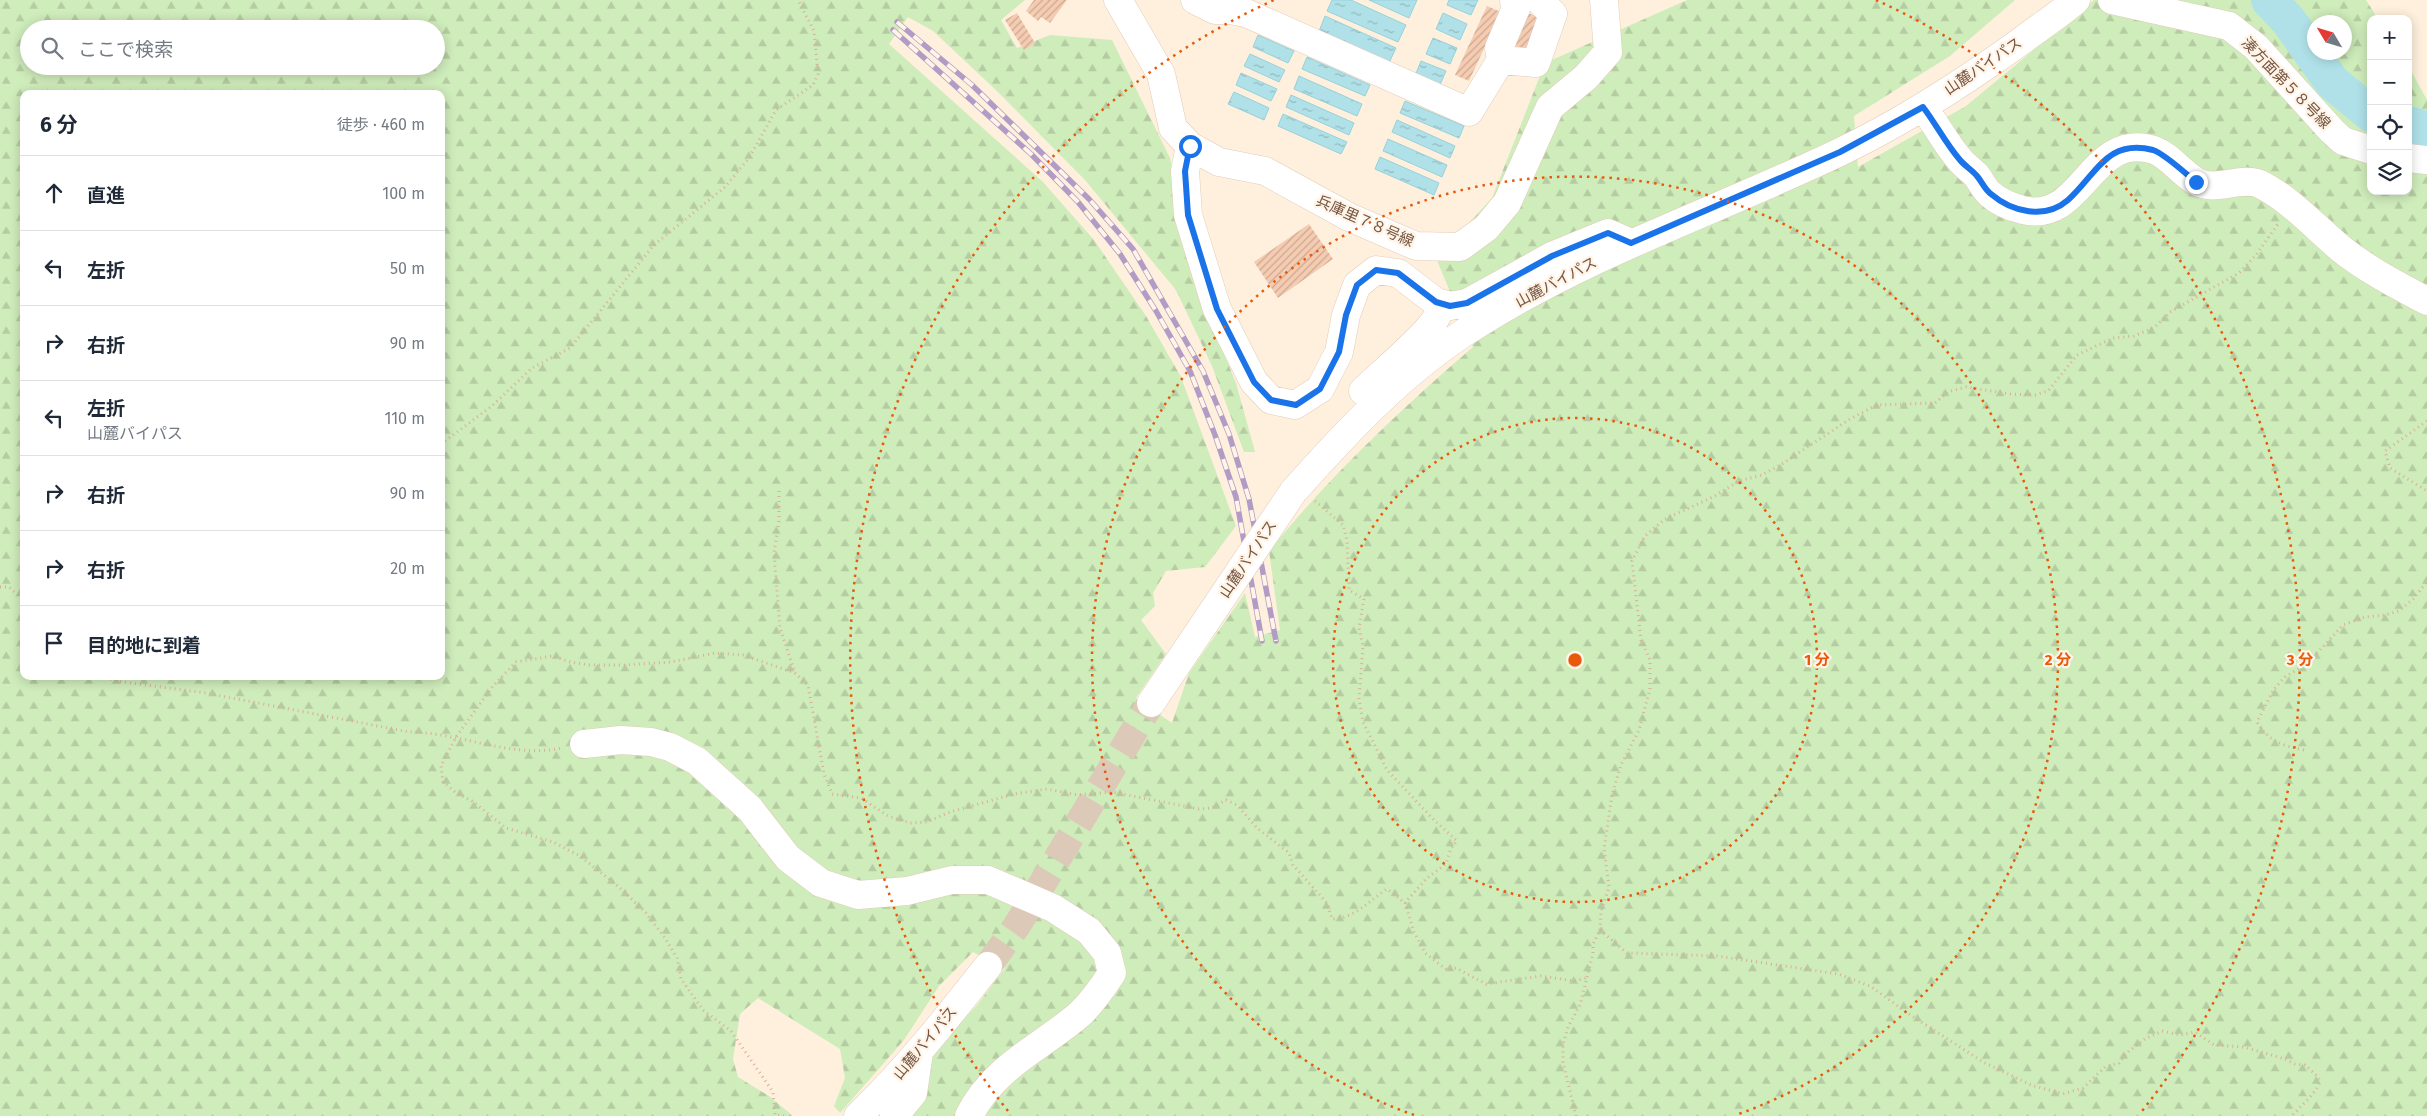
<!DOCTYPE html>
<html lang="ja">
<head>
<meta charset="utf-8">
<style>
	:root { --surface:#fff; --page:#f6f6f7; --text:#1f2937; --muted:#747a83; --line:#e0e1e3 }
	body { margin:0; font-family:"Fira Sans","Noto Sans JP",sans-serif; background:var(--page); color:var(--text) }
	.controls { position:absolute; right:15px; top:15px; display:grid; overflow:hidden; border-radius:10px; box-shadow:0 2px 12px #0003 }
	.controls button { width:45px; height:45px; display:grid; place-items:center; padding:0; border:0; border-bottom:1px solid var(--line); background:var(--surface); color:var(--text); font:25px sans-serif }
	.compass { position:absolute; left:2307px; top:15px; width:45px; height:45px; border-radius:50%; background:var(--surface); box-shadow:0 2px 12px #0003; rotate:308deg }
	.stop { position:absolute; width:15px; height:15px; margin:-11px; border:4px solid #1a73e8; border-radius:50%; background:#fff }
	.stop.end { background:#1a73e8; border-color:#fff; box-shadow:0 1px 5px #0008 }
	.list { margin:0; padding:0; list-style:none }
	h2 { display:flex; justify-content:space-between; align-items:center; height:65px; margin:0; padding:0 20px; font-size:21px }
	h2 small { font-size:16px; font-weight:400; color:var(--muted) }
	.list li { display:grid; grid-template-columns:32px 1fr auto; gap:15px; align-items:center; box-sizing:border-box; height:75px; padding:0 20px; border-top:1px solid var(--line) }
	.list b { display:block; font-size:19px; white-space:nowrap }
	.list p { margin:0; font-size:16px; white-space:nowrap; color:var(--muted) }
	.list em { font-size:16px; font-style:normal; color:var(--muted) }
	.icon { flex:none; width:28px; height:28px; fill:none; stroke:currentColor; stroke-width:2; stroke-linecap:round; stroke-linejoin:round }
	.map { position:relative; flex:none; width:2427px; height:1116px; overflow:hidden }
	.search { position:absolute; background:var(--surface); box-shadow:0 2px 12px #0003; left:20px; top:20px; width:425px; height:55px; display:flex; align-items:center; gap:12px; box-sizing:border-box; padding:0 18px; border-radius:28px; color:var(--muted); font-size:19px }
	.panel { position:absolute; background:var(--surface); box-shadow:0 2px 12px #0003; left:20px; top:90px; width:425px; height:590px; border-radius:10px }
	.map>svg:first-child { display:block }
	.forest { fill:url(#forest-firs); fill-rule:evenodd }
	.water { fill:url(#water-ripples); stroke:#96d1db }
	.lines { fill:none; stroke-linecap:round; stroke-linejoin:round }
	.river { stroke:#b0e1e8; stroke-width:36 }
	.building { fill:url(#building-hatch) }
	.minor-tunnel { stroke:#dcc9b7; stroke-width:28; stroke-dasharray:28 14; stroke-linecap:butt }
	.minor-casing { stroke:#e2ccb9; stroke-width:29 }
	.path { stroke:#daaf96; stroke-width:3; stroke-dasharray:1 4; stroke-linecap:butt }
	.minor { stroke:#fff; stroke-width:28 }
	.rail-casing { stroke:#b29cc6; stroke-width:5.5 }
	.rail { stroke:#fff4e5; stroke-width:4; stroke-dasharray:11; stroke-linecap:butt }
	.minor-bridge-casing { stroke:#e2ccb9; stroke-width:29; stroke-linecap:butt }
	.minor-bridge { stroke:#fff; stroke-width:28 }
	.route { stroke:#1a73e8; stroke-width:6 }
	.ring { fill:none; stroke:#e8590c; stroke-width:2.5; stroke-dasharray:2.5 5 }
	.labels { text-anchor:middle; stroke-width:4.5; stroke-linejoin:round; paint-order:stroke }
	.street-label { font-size:15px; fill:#755544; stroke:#fff4e5 }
	.centre { fill:#e8590c; stroke:#fff4e5; stroke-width:2.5 }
	.ring-label { font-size:15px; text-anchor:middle; font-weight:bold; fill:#e8590c; stroke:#fff4e5; stroke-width:4.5; stroke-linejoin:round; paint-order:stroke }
</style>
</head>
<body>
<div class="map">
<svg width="2427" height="1116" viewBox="0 0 2427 1116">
	<defs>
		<pattern id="forest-firs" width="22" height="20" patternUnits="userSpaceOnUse" patternTransform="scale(1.25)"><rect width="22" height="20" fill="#cfecbb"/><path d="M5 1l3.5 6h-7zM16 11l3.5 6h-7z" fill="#b5cca2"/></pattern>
		<pattern id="water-ripples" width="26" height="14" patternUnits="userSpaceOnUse" patternTransform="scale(1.25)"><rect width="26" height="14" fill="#b0e1e8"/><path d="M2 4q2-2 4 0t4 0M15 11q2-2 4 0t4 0" fill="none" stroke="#94b9be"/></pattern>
		<pattern id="building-hatch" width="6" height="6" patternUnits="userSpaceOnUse" patternTransform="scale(1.25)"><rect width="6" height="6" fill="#f5ccb2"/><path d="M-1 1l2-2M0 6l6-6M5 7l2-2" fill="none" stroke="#cba892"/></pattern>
	</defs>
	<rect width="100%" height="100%" fill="#fef0dd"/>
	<path class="forest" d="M0 0H1025L1001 20 1017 48 1050 35 1112 40 1170 158 1199 293 1236 383 1255 452H1244L1212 366 1176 290 1085 180 997 91 933 31 908 17 889 44 1043 182 1094 240 1146 316 1181 377 1236 526 1205 567 1166 571 1153 593 1155 606 1141 620 1166 654 1136 698 1172 723 1189 673 1245 593 1255 637 1280 630 1269 551C1330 476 1400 410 1473 347L1436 258 1492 198 1545 63 1687 0H2015L1950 56 1854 116 1858 167 1966 106 2094 0H2366L2378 19H2371V191H2408V65L2427 100V1116H910L929 1055 977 1005 1005 968 973 952 939 986 904 1040 840 1113 834 1106 845 1078 840 1049 758 998 740 1014 733 1059 738 1077 769 1096 793 1116H0ZM2314 22H2344V52H2314ZM29 29H436V66H29ZM24 94H441V676H24Z"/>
	<path class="water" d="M1332 0H1351L1406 25 1398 42 1327 11Z
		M1369 0H1417L1409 18Z
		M1449 0H1478L1471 15 1447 5Z
		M1443 13 1467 24 1460 40 1436 29Z
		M1325 16 1396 48 1388 65 1318 34Z
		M1258 35 1294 51 1288 63 1253 47Z
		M1433 38 1457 48 1450 64 1426 54Z
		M1250 54 1285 70 1279 82 1244 66Z
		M1307 57 1370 85 1365 96 1302 69Z
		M1421 61 1446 71 1439 87 1415 76Z
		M1241 73 1277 89 1271 101 1236 85Z
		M1299 76 1362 104 1357 116 1294 89Z
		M1234 92 1269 108 1264 120 1228 104Z
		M1291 95 1354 123 1349 135 1286 107Z
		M1405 101 1464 126 1459 138 1400 113Z
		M1283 114 1347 142 1341 154 1278 126Z
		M1397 120 1455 146 1450 158 1392 132Z
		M1388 139 1447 165 1442 177 1383 151Z
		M1380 157 1439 183 1434 195 1375 169Z"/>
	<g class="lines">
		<path class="river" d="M2269 0 2288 20 2332 82 2371 114
			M2408 124 2427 129"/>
	</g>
	<path class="building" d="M1034 0H1067L1050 23 1041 17 1038 21 1026 11Z
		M1487 6 1501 12 1469 81 1455 75Z
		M1526 12 1540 18 1525 52 1511 46Z
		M1017 13 1035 43 1024 50 1005 20Z
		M1309 224 1333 259 1278 298 1254 262Z"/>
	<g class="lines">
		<path class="minor-tunnel" d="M988 966 1018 924 1151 703"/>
		<g class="minor-casing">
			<path id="minor" d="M1118 0 1161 74 1173 128 1190 146 1219 162 1265 171 1349 217 1416 246 1460 247 1486 228 1507 203 1550 107 1586 77 1608 52 1604 0
				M1195 0 1215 10H1230L1246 13 1469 112 1501 60 1536 63 1553 14 1539 0
				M2112 0 2229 26 2256 47 2332 131 2343 141 2371 150
				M1501 60 1499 48 1516 8 1514 0
				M1923 107C1936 124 1946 144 1960 160 1965 166 1971 170 1976 175 1981 181 1984 189 1990 194 2000 203 2011 207 2023 210 2083 225 2090 130 2154 150 2170 156 2182 174 2197 182 2216 192 2242 176 2260 184 2290 199 2314 226 2340 248 2366 269 2397 285 2427 301
				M1190 146 1185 171 1188 215 1217 309 1254 382 1271 400 1295 405 1320 389 1339 352 1346 315 1357 285 1376 270 1398 273 1436 302 1450 306 1467 303 1552 256 1608 233 1631 243
				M2408 158 2427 160
				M1363 391C1377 377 1435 329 1438 313 1438 310 1437 305 1436 302
				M1293 492C1348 430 1405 369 1476 325 1590 253 1719 210 1840 152 1903 122 1963 83 2020 42 2038 28 2059 15 2076 0
				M584 744 621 740 651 742 670 747 697 761 750 809 788 858 821 883 858 895 907 891 952 880H988L1053 908 1089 931 1107 953 1112 973C1103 987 1093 1001 1081 1013 1041 1048 994 1066 969 1116
				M858 1116C906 1070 947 1018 988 966
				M894 1116 913 1093 919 1052"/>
		</g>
		<path class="path" d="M2427 421 2385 451 2390 468 2427 491
			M441 444 492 406 532 368 570 348 654 245 725 187 749 158 776 110 813 85 818 74 814 31 798 0
			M779 491V521L774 553 780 628 795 673 808 685 824 774 832 794 861 798 888 816 910 823 927 822 950 812 1014 794 1047 789 1077 795 1112 792 1199 809 1212 808 1226 800 1237 805 1257 828 1289 853 1293 865 1327 903 1332 919C1355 918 1369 901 1387 889L1405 903 1414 932 1425 953 1447 970 1456 968 1486 984 1541 976 1574 981 1587 978
			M1315 501 1343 525 1347 540 1349 590 1364 599 1359 628 1363 646 1359 699 1363 722 1387 770 1434 820 1457 841 1451 848 1446 864 1426 879 1405 903
			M0 587H9L24 601
			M101 676 116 681 206 693 409 732C459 732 511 759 562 748
			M2304 750C2283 746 2268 741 2257 722L2274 689 2285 677 2308 663 2343 625 2365 617 2385 615 2399 611 2413 599 2427 582
			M1600 930 1627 953 1717 956 1838 974 1870 986 1909 1014 1983 1062 2031 1085 2063 1094 2083 1088 2105 1067 2119 1063 2129 1051 2145 1039 2162 1031 2180 1035 2195 1032 2214 1045 2244 1047 2285 1059 2295 1064 2305 1065C2309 1069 2316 1074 2319 1079 2323 1088 2298 1108 2292 1116
			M784 1116 775 1115 773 1092 731 1031 703 1010 681 979 677 958 665 938 646 913 619 887 580 856 553 842 506 828 472 801 455 792 443 782 441 766 456 737 493 686 516 662 553 656 570 662 589 665H624L671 662 715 653 743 655 795 673
			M1576 1116 1563 1062V1044L1568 1027 1580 1005 1593 954V944L1600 930 1601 911 1609 887 1604 849 1612 795 1621 765 1639 730 1650 689V660L1641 640 1632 561 1645 536 1665 519 1713 497 1739 481 1762 475 1782 464 1850 419 1877 405 1935 403 1948 392 1966 387 2010 394 2035 395 2048 391 2077 355 2113 338 2134 336 2155 327 2170 312 2239 273 2256 255 2278 224"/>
		<use href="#minor" class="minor"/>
		<g class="rail-casing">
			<path id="rail" d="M897 22 972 85 1089 199 1133 249 1203 371 1229 434 1249 499 1276 641
				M893 30 1031 154 1078 202 1120 254 1156 311 1190 371 1215 435 1236 497 1262 641"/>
		</g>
		<use href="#rail" class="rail"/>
		<g class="minor-bridge-casing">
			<path id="minor-bridge" d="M1151 703 1293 492"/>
		</g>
		<use href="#minor-bridge" class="minor-bridge"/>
	</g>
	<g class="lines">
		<path class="route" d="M1190 146 1185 171 1188 215 1217 309 1254 382 1271 400 1296 405 1320 389 1339 352 1346 315 1357 285 1376 270 1398 273 1436 302 1450 306 1467 303 1552 256 1608 233 1631 243 1840 152 1923 107C1936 124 1946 144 1960 160 1965 166 1972 170 1977 176 1982 182 1985 190 1991 194 2012 212 2045 220 2068 200 2096 175 2107 138 2153 150 2165 154 2186 174 2196 182"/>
	</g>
	<g class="ring">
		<circle cx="1575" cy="660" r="242"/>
		<path d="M1414 1115A483 483 0 1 1 1736 1115"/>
		<path d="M1008 1111A725 725 0 0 1 1274 0M1876 0A725 725 0 0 1 2142 1111"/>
	</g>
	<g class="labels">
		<g class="street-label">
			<text transform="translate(1983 66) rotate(-34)" y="5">山麓バイパス</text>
			<text transform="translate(2286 83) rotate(46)" y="5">湊方面第５８号線</text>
			<text transform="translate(1365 221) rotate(24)" y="5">兵庫里７８号線</text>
			<text transform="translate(1556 282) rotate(-28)" y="5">山麓バイパス</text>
			<text transform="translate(1248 559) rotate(-56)" y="5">山麓バイパス</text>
			<text transform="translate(925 1043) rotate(-50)" y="5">山麓バイパス</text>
		</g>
	</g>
	<circle cx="1575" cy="660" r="8" class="centre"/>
	<g class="ring-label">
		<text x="1817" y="665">1 分</text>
		<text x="2058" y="665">2 分</text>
		<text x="2300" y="665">3 分</text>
	</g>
</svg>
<div class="controls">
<button>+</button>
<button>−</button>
<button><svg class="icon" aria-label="locate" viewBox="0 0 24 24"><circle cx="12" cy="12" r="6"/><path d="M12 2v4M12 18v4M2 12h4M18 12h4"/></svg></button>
<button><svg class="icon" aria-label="layers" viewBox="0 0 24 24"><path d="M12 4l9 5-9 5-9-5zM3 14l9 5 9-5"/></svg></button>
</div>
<svg class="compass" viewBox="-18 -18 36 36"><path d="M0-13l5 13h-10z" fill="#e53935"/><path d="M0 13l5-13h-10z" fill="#747a83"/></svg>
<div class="stop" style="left:1190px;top:146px"></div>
<div class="stop end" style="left:2196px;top:182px"></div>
<div class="search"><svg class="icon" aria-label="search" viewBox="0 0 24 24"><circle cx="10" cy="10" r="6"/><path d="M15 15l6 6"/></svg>ここで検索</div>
<section class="panel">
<h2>6 分<small>徒歩 · 460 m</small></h2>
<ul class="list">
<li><svg class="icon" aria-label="ahead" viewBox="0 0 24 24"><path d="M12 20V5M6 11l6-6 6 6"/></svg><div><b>直進</b></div><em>100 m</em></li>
<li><svg class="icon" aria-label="left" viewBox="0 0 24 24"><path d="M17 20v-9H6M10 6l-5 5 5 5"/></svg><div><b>左折</b></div><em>50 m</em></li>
<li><svg class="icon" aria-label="right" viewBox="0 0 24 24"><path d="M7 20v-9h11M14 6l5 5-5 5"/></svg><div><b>右折</b></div><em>90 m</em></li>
<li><svg class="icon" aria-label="left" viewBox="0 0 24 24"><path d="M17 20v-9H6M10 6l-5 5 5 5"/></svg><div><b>左折</b><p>山麓バイパス</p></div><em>110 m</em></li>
<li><svg class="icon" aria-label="right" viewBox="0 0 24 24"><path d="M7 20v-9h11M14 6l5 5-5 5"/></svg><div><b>右折</b></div><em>90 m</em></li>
<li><svg class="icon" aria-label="right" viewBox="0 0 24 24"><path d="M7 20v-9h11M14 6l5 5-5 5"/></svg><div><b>右折</b></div><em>20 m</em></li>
<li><svg class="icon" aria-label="arrive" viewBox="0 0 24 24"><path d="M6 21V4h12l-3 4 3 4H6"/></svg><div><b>目的地に到着</b></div></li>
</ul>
</section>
</div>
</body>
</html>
